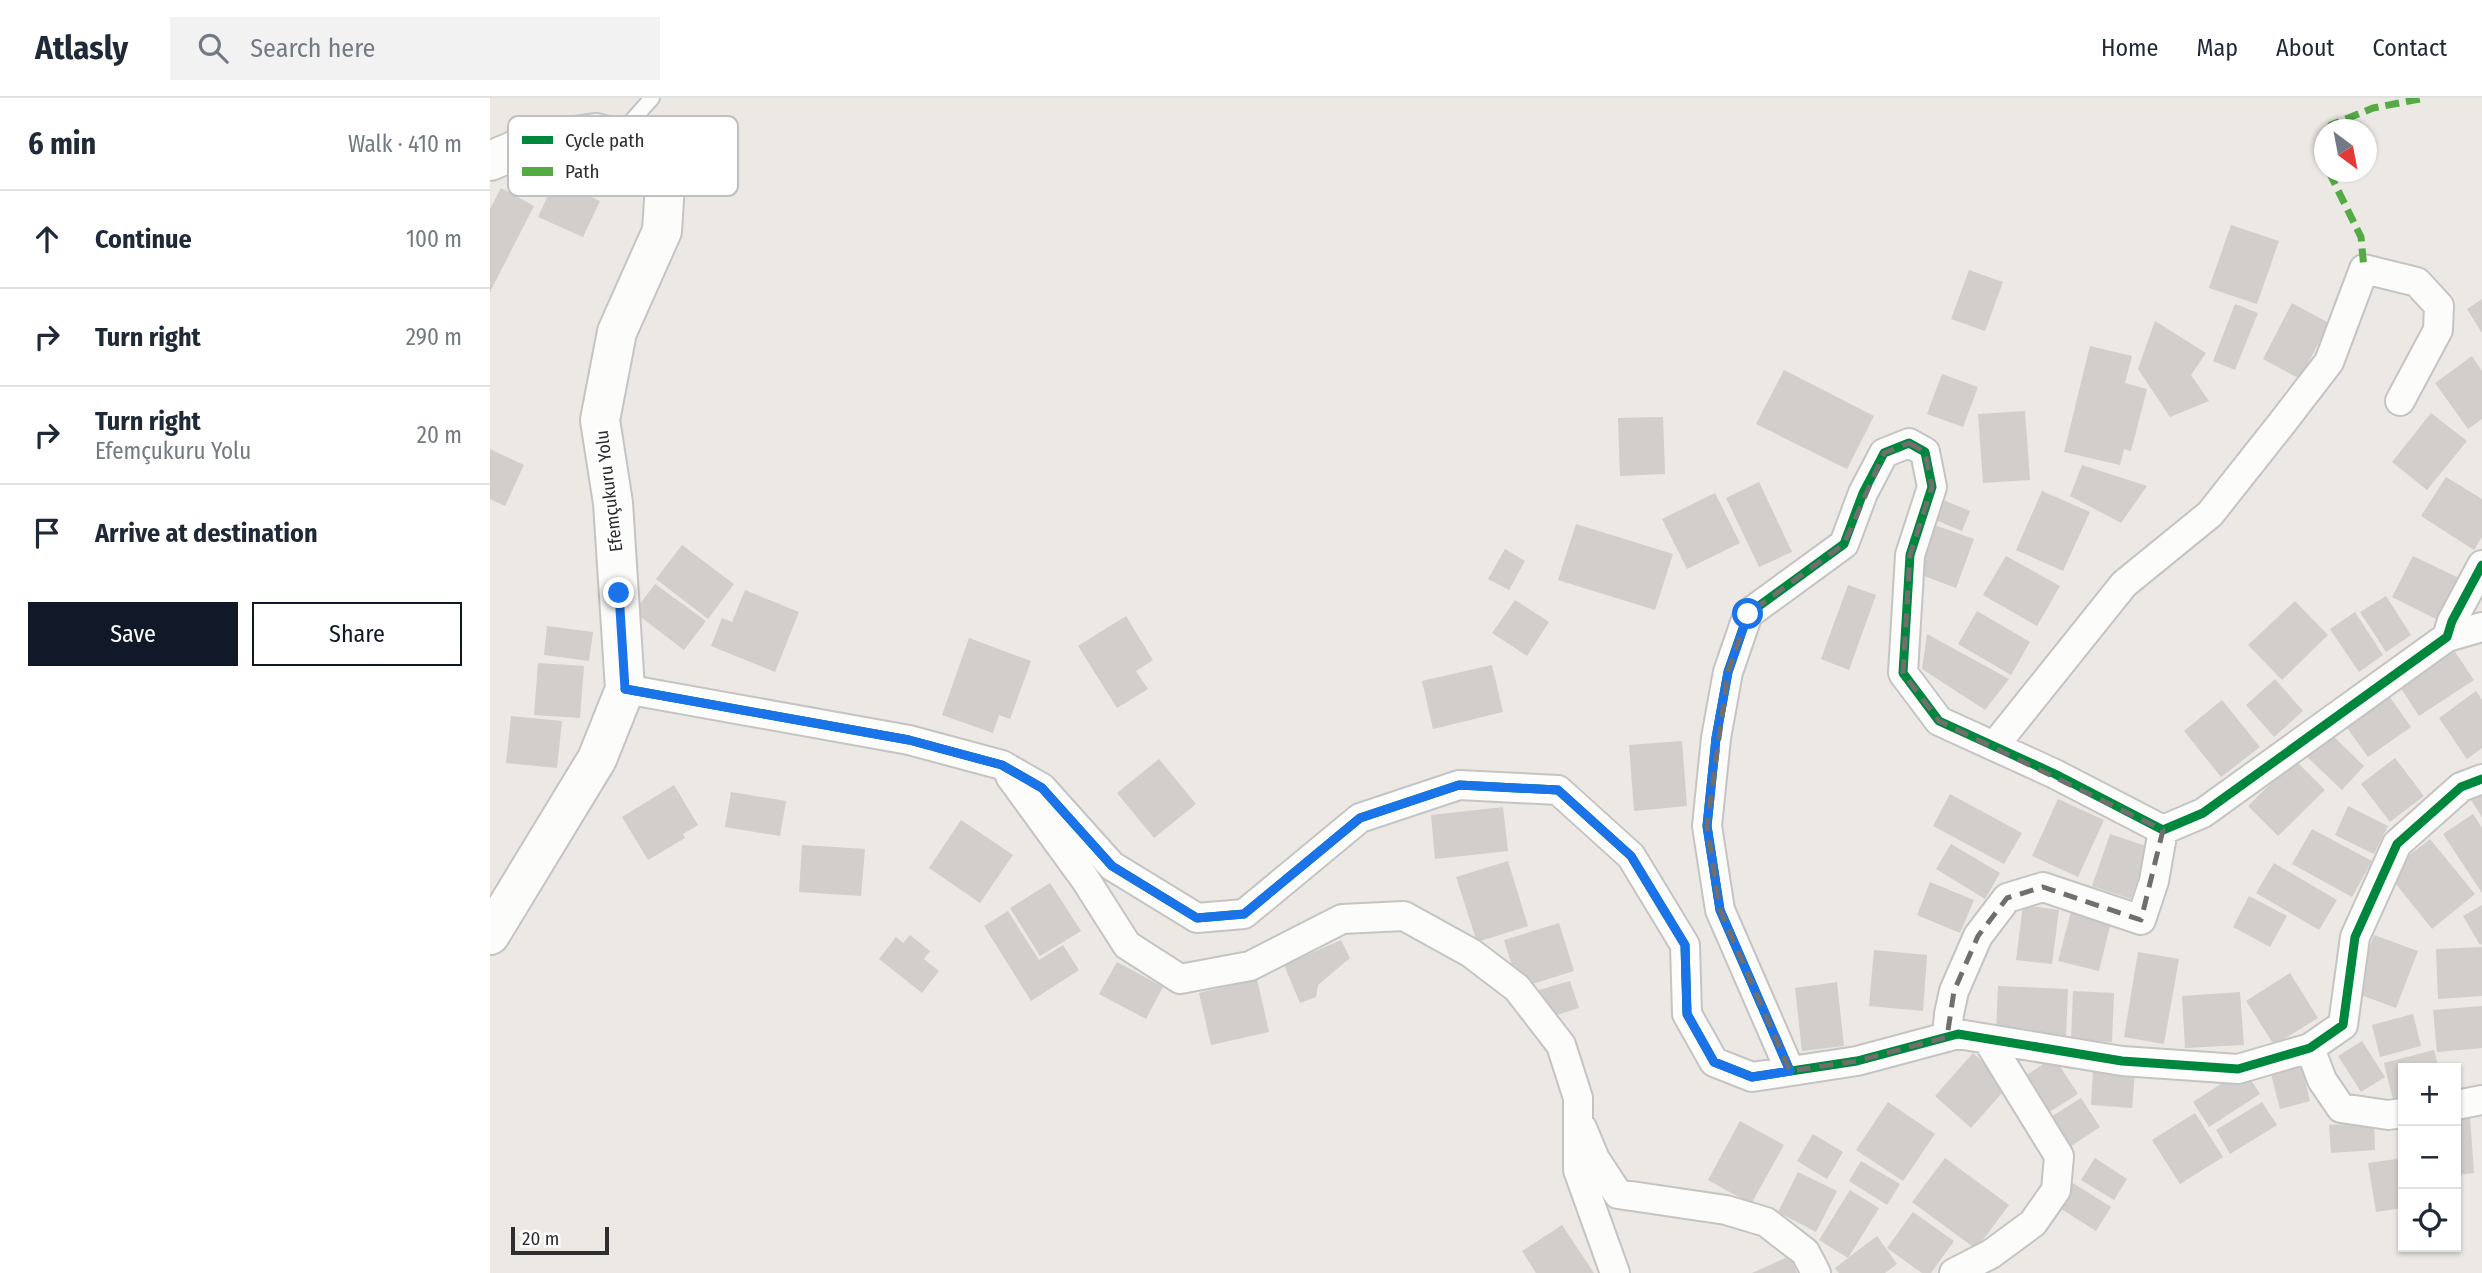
<!DOCTYPE html>
<html lang="en">
<head>
<meta charset="utf-8">
<style>
	:root { --surface:#fff; --page:#f2f2f3; --text:#1f2937; --muted:#747a83; --line:#e0e1e3; --accent:#111827 }
	body { margin:0; font-family:"Fira Sans Condensed",sans-serif; background:var(--page); color:var(--text) }
	.controls { position:absolute; right:21px; bottom:21px; display:grid; overflow:hidden; border-radius:0px; box-shadow:0 2px 5px #0004 }
	.controls button { width:63px; height:63px; display:grid; place-items:center; padding:0; border:0; border-bottom:2px solid var(--line); background:var(--surface); color:var(--text); font:35px sans-serif }
	.compass { position:absolute; left:1824px; top:21px; width:63px; height:63px; border-radius:50%; background:var(--surface); box-shadow:0 2px 5px #0004; rotate:148deg }
	.scale { position:absolute; left:21px; bottom:18px; width:98px; box-sizing:border-box; padding-left:7px; border:4px solid #2e2e2e; border-top:0; font-size:19px; line-height:24px; white-space:nowrap; color:#2e2e2e; -webkit-text-stroke:5px #fff; paint-order:stroke }
	.stop { position:absolute; width:21px; height:21px; margin:-16px; border:5px solid #1a73e8; border-radius:50%; background:#fff }
	.stop.end { background:#1a73e8; border-color:#fff; box-shadow:0 2px 7px #0008 }
	.list { margin:0; padding:0; list-style:none }
	h2 { display:flex; justify-content:space-between; align-items:center; height:91px; margin:0; padding:0 28px; font-size:30px }
	h2 small { font-size:23px; font-weight:400; color:var(--muted) }
	.list li { display:grid; grid-template-columns:46px 1fr auto; gap:21px; align-items:center; box-sizing:border-box; height:98px; padding:0 28px; border-top:2px solid var(--line) }
	.list b { display:block; font-size:26px; white-space:nowrap }
	.list p { margin:0; font-size:23px; white-space:nowrap; color:var(--muted) }
	.list em { font-size:23px; font-style:normal; color:var(--muted) }
	.actions { display:flex; gap:14px; padding:21px 28px }
	.actions a { flex:1; padding:16px 0; border:2px solid var(--accent); border-radius:0px; text-align:center; font-size:24px; color:var(--accent) }
	.actions .main { background:var(--accent); color:#fff }
	.icon { flex:none; width:38px; height:38px; fill:none; stroke:currentColor; stroke-width:2; stroke-linecap:round; stroke-linejoin:round }
	.map { position:relative; flex:none; width:1992px; height:1175px; overflow:hidden }
	header { display:flex; align-items:center; gap:42px; box-sizing:border-box; height:98px; padding:0 35px; background:var(--surface); border-bottom:2px solid var(--line) }
	header strong { font-size:33px }
	nav { display:flex; gap:38px; margin-inline-start:auto; font-size:24px }
	.search { width:490px; height:63px; background:var(--page); display:flex; align-items:center; gap:18px; box-sizing:border-box; padding:0 24px; border-radius:0px; color:var(--muted); font-size:26px }
	main { display:flex }
	aside { flex:1; background:var(--surface) }
	.map>svg:first-child { display:block }
	.building { fill:#d1cecb }
	.lines { fill:none; stroke-linecap:round; stroke-linejoin:round }
	.lane-casing { stroke:#c5c4c5; stroke-width:18 }
	.street-casing { stroke:#c5c4c5; stroke-width:32 }
	.secondary-casing { stroke:#c5c4c5; stroke-width:42 }
	.lane { stroke:#fcfcfb; stroke-width:14 }
	.street { stroke:#fcfcfb; stroke-width:28 }
	.secondary { stroke:#fcfcfb; stroke-width:38 }
	.quiet { stroke:#54ab44; stroke-width:7; stroke-dasharray:14 7; stroke-linecap:butt }
	.cycleway-casing { stroke:#fff; stroke-width:13 }
	.cycleway { stroke:#00873e; stroke-width:9 }
	.route { stroke:#1a73e8; stroke-width:9 }
	.marked { fill:none; stroke:#706f6e; stroke-width:5; stroke-dasharray:14 9; stroke-linejoin:round }
	.labels { text-anchor:middle; stroke-width:5; stroke-linejoin:round; paint-order:stroke }
	.street-label { font-size:18px; fill:#2e2e2e; stroke:#fff }
	.key { fill:#fff; stroke:#c0c0c0; stroke-width:2 }
	.key-label { font-size:19px; fill:#2e2e2e }
</style>
</head>
<body>
<header>
<strong>Atlasly</strong>
<div class="search"><svg class="icon" aria-label="search" viewBox="0 0 24 24"><circle cx="10" cy="10" r="6"/><path d="M15 15l6 6"/></svg>Search here</div>
<nav><a>Home</a><a>Map</a><a>About</a><a>Contact</a></nav>
</header>
<main>
<aside>
<h2>6 min<small>Walk · 410 m</small></h2>
<ul class="list">
<li><svg class="icon" aria-label="ahead" viewBox="0 0 24 24"><path d="M12 20V5M6 11l6-6 6 6"/></svg><div><b>Continue</b></div><em>100 m</em></li>
<li><svg class="icon" aria-label="right" viewBox="0 0 24 24"><path d="M7 20v-9h11M14 6l5 5-5 5"/></svg><div><b>Turn right</b></div><em>290 m</em></li>
<li><svg class="icon" aria-label="right" viewBox="0 0 24 24"><path d="M7 20v-9h11M14 6l5 5-5 5"/></svg><div><b>Turn right</b><p>Efemçukuru Yolu</p></div><em>20 m</em></li>
<li><svg class="icon" aria-label="arrive" viewBox="0 0 24 24"><path d="M6 21V4h12l-3 4 3 4H6"/></svg><div><b>Arrive at destination</b></div></li>
</ul>
<div class="actions"><a class="main">Save</a><a>Share</a></div>
</aside>
<div class="map">
<svg width="1992" height="1175" viewBox="0 0 1992 1175">
	<rect width="100%" height="100%" fill="#ece8e4"/>
	<path class="building" d="M65 82 110 103 93 139 48 119Z
		M11 90 44 108 0 194V111Z
		M1741 127 1789 143 1767 206 1719 190Z
		M1479 172 1513 184 1495 233 1461 221Z
		M1992 201V235L1977 211Z
		M1802 205 1839 225 1810 281 1773 261Z
		M1745 206 1768 215 1745 272 1723 263Z
		M1665 223 1716 255 1701 277 1719 303 1680 319 1648 271Z
		M1600 248 1642 258 1635 285 1657 291 1641 353 1634 351 1630 367 1574 354Z
		M1982 258 1992 273V321L1978 331 1945 285Z
		M1294 272 1384 318 1357 371 1266 326Z
		M1452 276 1488 289 1473 329 1437 316Z
		M1535 313 1540 382 1493 385 1488 316Z
		M1941 315 1977 343 1937 392 1902 364Z
		M1173 319 1175 376 1130 378 1128 320Z
		M0 351 34 367 15 408 0 401Z
		M1592 367 1657 388 1631 425 1580 398Z
		M1956 379 1992 401V439L1984 452 1931 418Z
		M1269 384 1302 454 1269 469 1236 400Z
		M1552 393 1600 414 1573 473 1526 452Z
		M1225 395 1250 445 1197 471 1172 421Z
		M1446 399 1480 413 1472 433 1438 419Z
		M1439 425 1484 441 1466 490 1421 473Z
		M1086 426 1183 456 1165 512 1068 482Z
		M192 447 244 486 218 521 166 481Z
		M1015 451 1035 463 1019 492 998 481Z
		M1516 458 1570 488 1547 528 1493 497Z
		M1923 458 1969 480 1948 522 1902 499Z
		M165 486 216 523 194 552 144 514Z
		M1358 487 1386 497 1359 572 1331 561Z
		M255 492 309 514 285 574 221 548 232 520 242 524Z
		M1896 498 1921 537 1896 554 1870 514Z
		M1025 502 1059 524 1037 558 1002 535Z
		M1805 503 1838 537 1792 582 1758 547Z
		M1487 513 1540 544 1521 577 1468 546Z
		M1865 514 1893 557 1869 574 1840 531Z
		M636 518 663 562 646 573 658 591 627 610 588 548Z
		M57 528 103 534 99 563 54 557Z
		M1437 536 1519 581 1495 612 1432 571Z
		M479 540 541 563 520 621 509 617 503 635 452 617Z
		M1961 548 1984 582 1929 618 1906 583Z
		M48 565 94 568 90 620 44 617Z
		M1002 567 1013 614 943 631 932 583Z
		M1785 581 1813 613 1784 639 1756 607Z
		M1893 589 1921 629 1878 659 1850 620Z
		M1986 593 1992 602V650L1977 661 1949 620Z
		M1732 602 1770 649 1731 679 1694 633Z
		M21 618 72 623 67 670 16 665Z
		M1838 633 1874 668 1852 692 1815 657Z
		M1192 643 1197 708 1144 713 1139 647Z
		M1905 660 1934 698 1900 724 1871 686Z
		M669 661 706 706 664 740 627 695Z
		M1805 662 1835 692 1788 738 1758 708Z
		M184 687 208 727 193 736 195 740 158 762 132 719Z
		M241 694 296 703 290 738 235 729Z
		M1992 695V719L1981 702Z
		M1460 696 1532 735 1514 766 1443 728Z
		M1568 701 1614 722 1588 779 1542 758Z
		M1858 708 1898 728 1884 756 1845 737Z
		M1013 709 1018 753 945 761 941 717Z
		M1983 716 1992 730V795L1953 736Z
		M471 722 523 757 490 805 439 770Z
		M1822 731 1882 763 1862 799 1802 766Z
		M1620 736 1659 749 1641 801 1602 788Z
		M1940 741 1985 796 1942 831 1897 775Z
		M1461 746 1510 775 1495 801 1446 771Z
		M312 747 375 751 371 798 309 794Z
		M1018 763 1038 828 987 844 966 779Z
		M1784 765 1847 802 1829 832 1766 795Z
		M1440 784 1484 802 1470 835 1427 817Z
		M560 785 591 833 550 858 520 810Z
		M1759 798 1797 818 1780 849 1743 829Z
		M1533 807 1569 812 1562 866 1526 862Z
		M1992 807V846L1990 847 1973 818Z
		M518 813 549 862 573 847 589 872 541 903 494 828Z
		M1581 814 1621 824 1609 873 1568 863Z
		M1069 825 1084 873 1029 890 1014 842Z
		M420 837 440 853 434 861 449 873 432 895 389 861 406 839 413 845Z
		M1884 837 1928 853 1906 910 1863 894Z
		M851 842 860 860 828 887 826 899 810 905 794 867Z
		M1992 849V898L1948 901 1946 851Z
		M1384 852 1437 857 1433 913 1379 908Z
		M1648 854 1689 861 1674 946 1634 939Z
		M627 864 673 889 656 921 609 896Z
		M1800 875 1828 920 1784 947 1756 903Z
		M767 881 779 934 721 947 709 895Z
		M1080 883 1089 910 1057 920 1049 892Z
		M1347 884 1354 948 1312 953 1305 890Z
		M1508 888 1578 891 1576 939 1506 936Z
		M1583 893 1624 895 1622 944 1581 942Z
		M1750 894 1754 947 1695 950 1692 898Z
		M1992 908V950L1947 954 1943 912Z
		M1923 916 1931 948 1890 959 1882 927Z
		M1872 943 1895 979 1871 994 1848 958Z
		M1944 952 1949 970H1913V1003L1904 1006 1894 965Z
		M1483 955 1519 987 1481 1030 1445 998Z
		M1564 959 1588 996 1553 1018 1529 982Z
		M1811 964 1820 1003 1790 1011 1780 972Z
		M1754 971 1770 996 1719 1029 1703 1004Z
		M1603 972 1645 975 1642 1010 1601 1007Z
		M1591 1000 1610 1029 1575 1052 1556 1022Z
		M1398 1004 1445 1036 1413 1083 1366 1052Z
		M1772 1004 1787 1027 1740 1056 1726 1032Z
		M1705 1015 1733 1059 1690 1086 1662 1042Z
		M1980 1019 1984 1075 1966 1077V1020Z
		M1250 1023 1294 1047 1261 1106 1218 1082Z
		M1884 1024 1885 1052 1841 1055 1839 1027Z
		M1323 1036 1353 1054 1337 1081 1307 1063Z
		M1455 1060 1519 1107 1486 1151 1422 1104Z
		M1605 1060 1637 1081 1624 1102 1591 1082Z
		M1913 1060V1110L1886 1114 1878 1065Z
		M1371 1063 1410 1086 1397 1107 1359 1083Z
		M1308 1074 1347 1093 1326 1134 1288 1114Z
		M1583 1085 1621 1109 1606 1133 1568 1109Z
		M1360 1092 1389 1110 1358 1160 1387 1138 1407 1166 1395 1175H1349L1345 1170 1358 1160 1329 1142Z
		M1423 1114 1464 1143 1441 1175H1432L1397 1150Z
		M1072 1127 1104 1175H1046L1032 1153Z
		M1300 1158 1307 1175H1262Z"/>
	<g class="lines">
		<g class="lane-casing">
			<path id="lane" d="M130 36 162 0"/>
		</g>
		<g class="street-casing">
			<path id="street" d="M1957 539 1992 529
				M135 591 419 642 512 667 552 690 622 768 707 820 754 816 870 720 969 687 1068 692 1141 758 1195 847 1197 916 1224 964 1262 979 1367 963 1468 936 1632 963 1748 971 1820 950 1853 927 1865 839 1907 746 1971 689 1992 681
				M1505 647 1634 486 1720 416 1792 325 1839 264 1874 171 1927 184 1949 208 1948 232 1910 303
				M520 678 595 781 637 847 690 881 760 868 852 821 914 818 981 855 1027 890 1071 947 1088 1000V1072L1125 1175
				M1457 939 1459 916 1464 893 1488 838 1517 800 1553 789 1651 822 1664 783 1673 732
				M1820 950 1832 982 1851 1010 1898 1017 1913 1015
				M1300 973 1230 812 1217 728 1226 640 1238 574 1258 516 1354 446 1373 395 1394 355 1419 345 1435 354 1442 389 1420 457 1413 575 1449 623 1565 676 1673 732 1713 715 1957 539 1962 523 1992 467
				M1966 1007 1992 1002
				M1092 1030 1105 1061 1128 1096 1236 1112 1276 1124 1315 1154 1326 1175
				M1464 1175 1501 1156 1543 1125 1566 1092 1569 1058 1497 941"/>
		</g>
		<g class="secondary-casing">
			<path id="secondary" d="M0 63 47 43 106 35 153 47 175 87 172 133 127 234 110 322 123 405 135 591 107 661 0 837"/>
		</g>
		<use href="#lane" class="lane"/>
		<use href="#street" class="street"/>
		<use href="#secondary" class="secondary"/>
		<path class="quiet" d="M1840 32 1841 27 1883 10 1935 0
			M1834 46 1831 54 1834 62
			M1839 74 1871 139 1874 171"/>
		<g class="cycleway-casing">
			<path id="cycleway" d="M135 591 419 642 512 667 552 690 622 768 707 820 754 816 870 720 969 687 1068 692 1141 758 1195 847 1197 916 1224 964 1262 979 1367 963 1468 936 1632 963 1748 971 1820 950 1853 927 1865 839 1907 746 1971 689 1992 681
				M1300 973 1230 812 1217 728 1226 640 1238 574 1258 516 1354 446 1373 395 1394 355 1419 345 1435 354 1442 389 1420 457 1413 575 1449 623 1565 676 1673 732 1713 715 1957 539 1962 523 1992 467"/>
		</g>
		<use href="#cycleway" class="cycleway"/>
	</g>
	<g class="lines">
		<path class="route" d="M129 495 135 591 419 642 512 667 552 690 622 768 707 820 754 816 870 720 969 687 1068 692 1141 758 1195 847 1197 916 1224 964 1262 979 1300 973 1230 812 1217 728 1226 640 1238 574 1258 516"/>
	</g>
	<path class="marked" d="M1419 345 1435 354 1442 389 1420 457 1413 575 1449 623 1673 732 1651 822 1553 789 1517 800 1488 838 1464 893 1457 939 1367 963 1300 973 1230 812 1217 728 1238 574 1258 516 1354 446 1394 355Z"/>
	<g class="labels">
		<g class="street-label">
			<text transform="translate(119 393) rotate(-97)" y="6">Efemçukuru Yolu</text>
		</g>
	</g>
	<rect x="18" y="18" width="230" height="80" rx="10" class="key"/>
	<rect x="32" y="38" width="31" height="8" fill="#00873e"/>
	<rect x="32" y="69" width="31" height="9" fill="#54ab44"/>
	<g class="key-label">
		<text x="75" y="49">Cycle path</text>
		<text x="75" y="80">Path</text>
	</g>
</svg>
<div class="controls">
<button>+</button>
<button>−</button>
<button><svg class="icon" aria-label="locate" viewBox="0 0 24 24"><circle cx="12" cy="12" r="6"/><path d="M12 2v4M12 18v4M2 12h4M18 12h4"/></svg></button>
</div>
<svg class="compass" viewBox="-18 -18 36 36"><path d="M0-13l5 13h-10z" fill="#e53935"/><path d="M0 13l5-13h-10z" fill="#747a83"/></svg>
<div class="scale">20 m</div>
<div class="stop" style="left:1258px;top:516px"></div>
<div class="stop end" style="left:129px;top:495px"></div>
</div>
</main>
</body>
</html>
